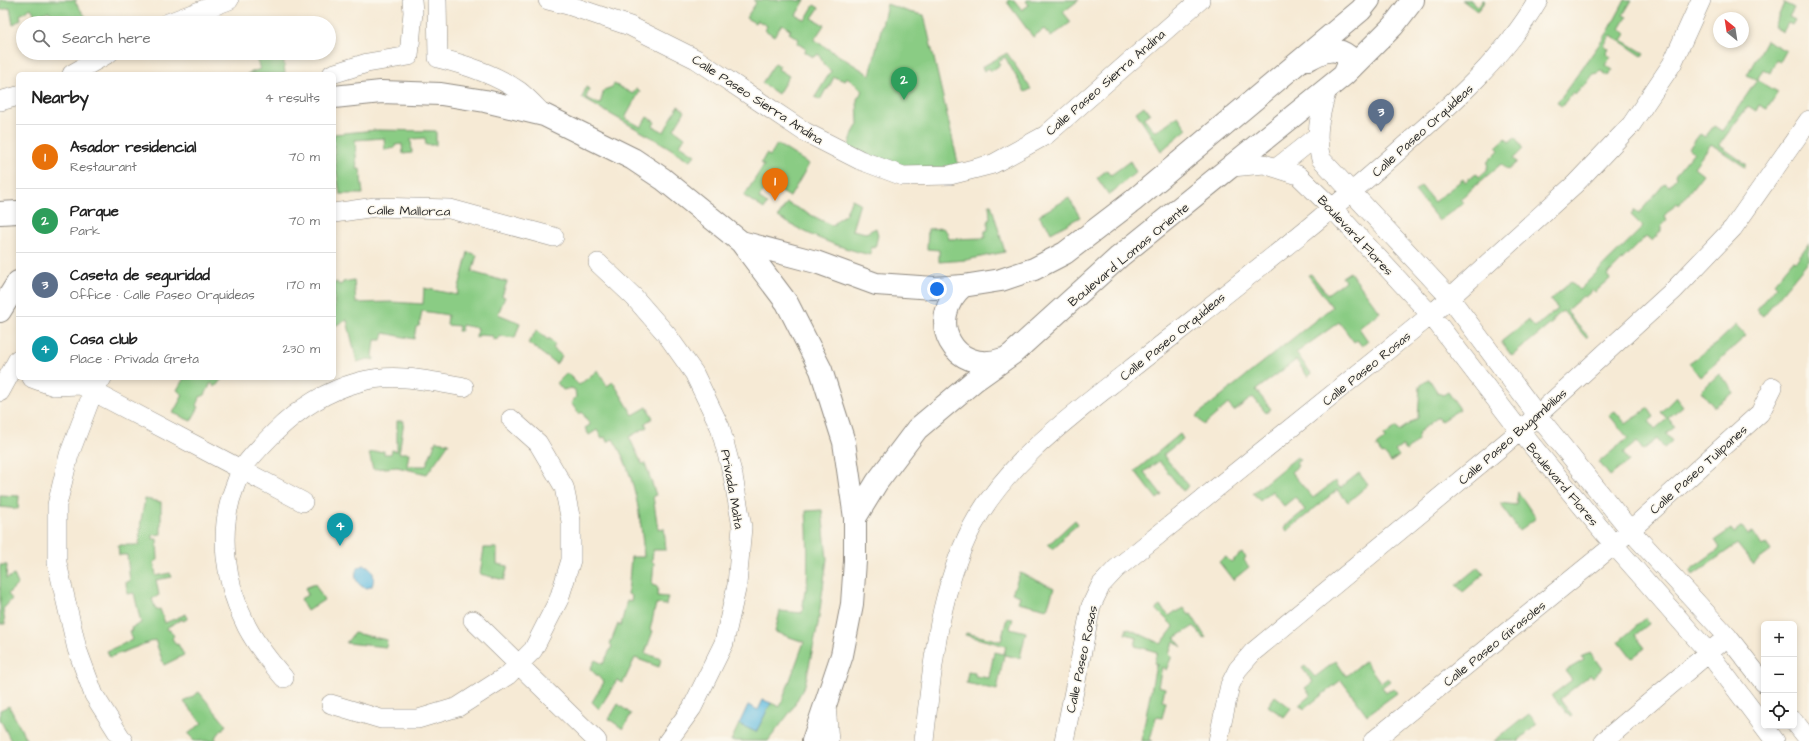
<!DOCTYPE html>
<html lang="en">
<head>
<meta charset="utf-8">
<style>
	:root { --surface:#fff; --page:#f6f6f6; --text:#222; --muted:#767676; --line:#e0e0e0; --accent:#2563eb }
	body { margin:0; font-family:"Architects Daughter",sans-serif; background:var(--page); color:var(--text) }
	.controls { position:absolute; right:12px; bottom:12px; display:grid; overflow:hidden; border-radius:6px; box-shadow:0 2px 6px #0003 }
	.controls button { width:36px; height:36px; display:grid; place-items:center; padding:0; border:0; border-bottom:1px solid var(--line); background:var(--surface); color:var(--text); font:20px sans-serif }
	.compass { position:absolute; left:1713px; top:12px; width:36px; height:36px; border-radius:50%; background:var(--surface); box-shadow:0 2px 6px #0003; rotate:330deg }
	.you { position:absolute; left:937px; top:289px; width:14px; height:14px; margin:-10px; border:3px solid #fff; border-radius:50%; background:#1a73e8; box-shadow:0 0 0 6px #1a73e833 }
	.badge { display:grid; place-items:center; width:26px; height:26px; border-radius:50%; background:var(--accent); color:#fff; font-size:13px; font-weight:700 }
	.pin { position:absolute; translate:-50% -33px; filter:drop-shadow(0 1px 2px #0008) }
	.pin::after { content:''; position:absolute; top:21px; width:14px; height:12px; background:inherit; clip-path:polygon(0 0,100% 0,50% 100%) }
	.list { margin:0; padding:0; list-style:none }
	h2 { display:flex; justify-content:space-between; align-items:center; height:52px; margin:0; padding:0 16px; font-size:17px }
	h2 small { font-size:13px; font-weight:400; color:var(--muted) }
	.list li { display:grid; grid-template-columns:26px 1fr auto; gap:12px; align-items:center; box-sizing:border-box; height:64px; padding:0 16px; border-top:1px solid var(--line) }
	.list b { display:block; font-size:15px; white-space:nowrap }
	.list p { margin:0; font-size:13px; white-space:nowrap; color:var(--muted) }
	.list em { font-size:13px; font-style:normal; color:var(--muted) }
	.icon { flex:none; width:22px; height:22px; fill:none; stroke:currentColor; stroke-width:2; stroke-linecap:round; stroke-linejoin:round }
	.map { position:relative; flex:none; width:1809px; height:741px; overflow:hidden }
	.search { position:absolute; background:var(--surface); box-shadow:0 2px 6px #0003; left:16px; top:16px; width:320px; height:44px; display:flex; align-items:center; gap:10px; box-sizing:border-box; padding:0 14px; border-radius:22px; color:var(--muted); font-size:15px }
	.panel { position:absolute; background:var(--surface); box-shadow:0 2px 6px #0003; left:16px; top:72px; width:320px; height:308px; border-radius:6px }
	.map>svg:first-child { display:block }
	.green { fill:#8acc84; stroke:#5a7c58 }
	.water { fill:#62bce0; stroke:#467486 }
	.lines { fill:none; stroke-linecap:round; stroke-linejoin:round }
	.minor-casing { stroke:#908a80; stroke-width:20 }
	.tertiary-casing { stroke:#908a80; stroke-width:24 }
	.minor { stroke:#fff; stroke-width:19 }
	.tertiary { stroke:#fff; stroke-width:22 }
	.labels { text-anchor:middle; stroke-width:3; stroke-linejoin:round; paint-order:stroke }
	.street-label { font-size:13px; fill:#2b2b2b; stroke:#fbf7ec }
</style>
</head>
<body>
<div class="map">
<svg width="1809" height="741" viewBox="0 0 1809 741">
	<rect width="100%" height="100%" fill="#fbf7ec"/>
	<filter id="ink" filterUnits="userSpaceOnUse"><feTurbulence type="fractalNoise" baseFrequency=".025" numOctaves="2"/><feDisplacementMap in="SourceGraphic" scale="8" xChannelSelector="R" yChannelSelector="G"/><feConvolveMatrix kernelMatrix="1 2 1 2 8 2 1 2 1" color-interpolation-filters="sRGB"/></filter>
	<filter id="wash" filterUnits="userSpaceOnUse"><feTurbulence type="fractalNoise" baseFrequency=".012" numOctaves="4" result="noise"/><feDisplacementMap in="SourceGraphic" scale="16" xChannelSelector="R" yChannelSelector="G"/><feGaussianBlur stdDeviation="0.9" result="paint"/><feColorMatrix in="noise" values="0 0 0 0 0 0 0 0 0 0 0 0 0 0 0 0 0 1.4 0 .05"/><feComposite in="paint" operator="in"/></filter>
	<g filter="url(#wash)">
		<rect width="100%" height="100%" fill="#f6ead5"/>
		<path class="green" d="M0 0H77L75 2 86 17 75 23H56L49 11 36 16 31 8 20 15 21 19 13 25 10 8 0 10Z
			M753 0H796L798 1 805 0 796 15 805 20 814 5 819 8 812 18 824 25 814 40 870 75 887 4 909 12 924 15 959 167 914 171 847 151 853 133 858 124 857 99 863 91 847 77 845 81 834 77 828 89H826L820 100 815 97 831 71 824 65 819 54 813 57 805 52 806 49 797 43 799 39 789 33 791 30 782 24 774 36 765 30 767 26 757 20 755 23 746 18 756 3Z
			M1009 0H1014L1022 10 1029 5 1026 1 1028 0H1079L1063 12 1071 22 1051 37 1044 29 1033 37 1007 2Z
			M1462 0H1470L1478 6 1483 0 1485 1 1477 11Z
			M1625 0H1632L1623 15 1627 17 1620 29 1626 34 1622 40 1644 53 1642 56 1611 35 1604 45 1609 49 1606 54 1611 57 1605 65 1613 70 1608 76 1600 70 1596 75 1594 73 1584 87 1582 86 1575 94 1573 92 1562 106 1557 103 1608 32Z
			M1784 3 1794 8 1789 17 1795 20 1792 25 1788 23 1783 32 1774 27Z
			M1766 40 1786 51 1780 62 1776 60 1770 73 1763 69 1757 80 1778 92 1767 109 1759 105 1756 111 1748 106 1719 145 1747 165 1745 167 1711 144 1694 167 1703 174 1679 205 1676 203 1664 216 1667 220 1661 227V231L1652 241 1646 236 1607 275 1610 279 1595 292 1593 290 1585 297 1583 296 1567 310 1573 320 1588 336 1586 338 1563 311 1552 320 1553 322 1512 356 1501 342 1528 320 1535 327 1558 309 1550 300 1571 282 1579 290 1643 227 1631 215 1635 210 1639 213 1665 183 1669 186 1676 178 1675 175 1694 152 1689 148 1700 134 1705 137 1714 126 1722 131 1757 80 1747 75Z
			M254 53H283L285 74H247L260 69Z
			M1007 53 1031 89 1025 92 1005 57 998 62 1000 65 991 71 989 68 984 71 982 67Z
			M775 63 780 66 778 69 789 76 778 94 762 83Z
			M614 84 633 94 636 88 640 91 625 118 641 127 647 117 655 122 653 126 664 132 678 106 685 111 674 129 685 137 680 145 695 155 690 161 665 145 582 98 586 87 589 89 586 98 600 104 604 90 612 87Z
			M1144 106 1150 114 1144 118 1155 132 1178 116 1187 129 1161 151 1136 112Z
			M376 130 436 131V145H426L425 138 411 139 412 153 403 154 402 144 395 145V148L385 150 384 138 355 140 357 169H360L363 194H340L334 154V134Z
			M1515 137 1523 149 1513 159 1517 162 1508 170 1501 164 1460 199 1463 203 1439 221 1415 191 1421 186 1434 202 1463 179 1465 182 1476 173 1479 177 1487 170 1488 161 1499 150 1496 147 1506 138 1509 142Z
			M777 144 809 164 790 197 768 184 759 198 767 204 764 209 744 196 764 165 761 163 766 154 770 156Z
			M1130 161 1136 172 1109 195 1097 178 1107 170 1111 175Z
			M1069 198 1080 217 1051 233 1046 223 1044 224 1039 215Z
			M852 199 860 203 852 230 866 233 876 228 878 235 875 248 871 247 870 255C834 246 810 236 778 217L787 203 833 226 836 221 845 215Z
			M989 204H991L1005 252 966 260 939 262V250L927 249 928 229 943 228 947 232 948 239 985 238V231L988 230V220L990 219Z
			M1809 243V260L1763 316 1756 310 1777 286 1774 283 1793 260 1796 261Z
			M468 252 477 255 472 272 507 282 502 296 505 297 498 314 520 323 515 338 500 336 498 339 493 340V336L479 335 478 337 476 338 477 328 462 325 461 331H458L459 326 447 325 448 315 422 311 419 326 416 327 414 339 384 333 382 340H375L373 356 374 360 368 359 357 362 347 320 334 326V283L337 282 339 285 342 284 343 282 354 280 356 303 391 302 423 304 424 288 457 295Z
			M1350 272 1380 312 1359 328 1368 341 1362 346 1357 340 1354 342 1339 322 1296 353 1311 373 1308 377 1296 360 1256 390 1271 409 1266 413 1253 397 1234 411 1228 404 1204 425 1196 416 1332 307 1308 275 1311 274 1327 294 1345 281 1342 277Z
			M1736 325 1746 336 1700 377 1689 363 1717 343Z
			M537 330 548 340 549 338 555 345 553 348 562 356 556 364 528 343Z
			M598 370 607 386 613 382 633 415 647 407 653 418 645 423 647 427 629 437 642 464 645 463 656 495 653 496 658 529 664 528 666 550H653L652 562 654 563 652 585 658 587 657 596 668 597 666 605 656 604 650 630 653 631 645 653 661 659 659 667 635 658 623 683 617 680 599 709 592 702 604 682 590 669 595 660 603 664 612 646 610 644 618 624 621 625 627 600 631 601 632 596 628 594 631 557H644C641 517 635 473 613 439L607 442 605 437 602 438 597 430 589 435 585 428 590 425 582 412 579 414 571 403 576 397 575 390 571 388 563 390 557 383 567 373 579 385Z
			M1719 374 1731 387 1733 393 1714 407 1701 391Z
			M184 378H223L215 387 211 383 205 395 200 397 197 406 199 407 191 421 173 413 183 395 177 390Z
			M1429 379 1438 393 1443 395 1448 392 1460 409 1441 421 1438 417 1418 433 1419 435 1417 437 1419 439 1406 451 1402 446 1395 451 1399 456 1391 462 1384 453 1382 454 1376 446 1385 439 1384 436 1396 427 1399 431 1418 418 1420 386Z
			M1676 397 1683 406 1668 418 1675 427 1666 434 1672 441 1664 448 1657 439 1643 450 1637 442 1623 453 1629 461 1610 476 1599 462 1628 438 1609 415 1615 411 1626 424 1648 408 1654 417 1649 421 1655 429 1667 419 1661 412Z
			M397 421H404L399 453H409L407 466H426L436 441 449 443 427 474 397 467 373 469 369 453 384 451V454H391L392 450 397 451Z
			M1180 434 1183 439 1163 455 1189 486 1183 491 1159 461 1144 472 1162 495 1157 499 1135 471Z
			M1297 457 1300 460 1296 463 1298 466 1291 472 1313 498 1335 481 1340 488 1359 473 1368 485 1348 502 1337 490 1287 531 1284 527 1305 510 1295 497 1284 506 1272 491 1260 501 1253 493Z
			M1518 492 1536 518 1519 531 1500 503 1516 505Z
			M0 495 19 496 18 509 0 507Z
			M145 499 161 502V534L153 535V539H157L158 560 154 562 156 576 170 573 172 577 156 580 159 595 152 599 156 610 160 609 165 623 186 614 187 619 183 621 182 619 166 628 167 630H170L174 636 172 638 176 645 178 644 184 655 164 665 155 640 110 657 107 651 132 640 129 632 132 631 131 628 141 623 134 593 127 594 126 582 130 581 127 555H119L118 545H139L141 520Z
			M822 510 827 559 818 624 805 685 791 711 768 741H731L739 724 756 732 771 703 780 707 804 642 775 632 780 611 802 613 805 590H807C808 564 808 538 806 511Z
			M1075 520 1078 524 1062 538 1063 540 1053 549 1048 545Z
			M1742 527 1748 534 1753 532 1762 546 1767 544 1771 551 1753 564 1737 544 1693 575 1690 570 1720 548 1715 540 1731 529 1734 533Z
			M484 548H497V564L508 566 504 580 480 574Z
			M1242 553 1246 557 1244 560 1249 567 1233 580 1219 562 1226 557 1231 562Z
			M0 565H7L6 579 14 575 18 584 8 594 12 599 3 609 5 624H0Z
			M1478 567 1484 574 1463 592 1456 585Z
			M1020 573 1054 588 1047 609 1018 602 1020 596 1012 593Z
			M315 584 324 600 307 611 300 599 308 595 305 588Z
			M1160 606 1169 616 1176 611 1177 612 1184 608 1189 615 1191 614 1206 638 1204 639 1194 626 1175 638 1182 647 1174 641 1169 654 1172 656 1166 670 1162 667 1158 686 1165 688 1162 701 1166 702 1162 718 1156 717 1150 740 1153 741H1141L1156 665 1159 666 1154 663 1157 652 1135 646 1137 637 1125 634 1127 628 1161 644 1174 627 1156 609Z
			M1007 618 1013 619 1010 628 1026 632 1020 658 1004 655 997 690 966 683 968 672 975 673V676L989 678 994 652 1004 654 1006 646 965 635 966 633 1001 641Z
			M1646 618 1649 624 1635 635 1645 648 1632 658 1619 641Z
			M354 633 387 640 386 647 346 643Z
			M1590 652 1602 669 1593 677 1590 675 1560 699 1572 716 1570 717 1552 695 1572 680 1565 671 1584 660 1582 657Z
			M1336 661 1346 676 1365 661 1381 683 1388 678 1390 681 1382 687 1386 693 1393 688 1397 693 1367 715 1341 680 1304 709 1300 704 1311 695 1305 688 1313 682 1302 668 1305 666 1315 677Z
			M199 692 226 725 215 738 217 741H195L188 734 202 723 184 702Z
			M1275 696 1291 708 1284 717 1268 706Z
			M618 704 631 714 623 729 609 719Z
			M9 706 26 739 28 741H11L0 719V710Z
			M1529 714 1537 724 1518 741H1494Z"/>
		<path class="water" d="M365 565C374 568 375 578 372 586 359 595 346 568 365 565Z
			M763 700 771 703 756 732 739 724 748 705 758 710Z"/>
	</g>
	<g filter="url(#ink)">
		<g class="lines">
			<g class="minor-casing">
				<path id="minor" d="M437 0 438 58C467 65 495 74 519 91 528 98 536 107 544 115
					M548 0 568 5 630 26 696 59 805 132 860 160 903 176 950 175 993 164 1046 135 1200 0
					M168 23 229 0
					M72 74 109 53
					M332 74 367 63 409 56 413 12 412 0
					M1327 89C1321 112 1314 134 1321 159L1450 298 1538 416 1630 530 1728 637 1764 683
					M0 101 18 96
					M1232 167 1264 164 1298 175 1332 208 1431 315 1520 431 1614 545 1708 652 1775 741
					M1278 167 1317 136
					M334 213 375 207 450 209 554 237
					M598 263 634 297 667 335 694 373 720 427 733 476 742 527 737 585 724 643 692 708 668 741
					M32 378 54 386 81 385
					M75 378 81 385 303 502
					M102 378 93 392 69 455 57 505V563L77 649 94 695 123 741
					M0 392 18 359
					M473 620 597 741
					M284 678C270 662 257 646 247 627 225 584 217 531 235 486 237 481 239 474 242 469 251 456 263 444 274 433 298 409 326 391 359 382 394 372 430 381 464 387
					M331 704 381 719H418L458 707 508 675 533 650 559 599 571 560V521L564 487 538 443 511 419
					M826 705 829 741
					M1794 721 1809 740
					M924 741C932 669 938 593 972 527 1007 462 1070 417 1127 372 1220 298 1315 226 1403 147 1453 103 1504 58 1538 0
					M1064 741 1091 606 1101 585 1116 569 1431 315 1575 184 1631 125 1672 64 1701 0
					M1218 741 1230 685 1238 669 1253 652 1520 431 1674 290 1733 228 1809 120
					M1373 741 1614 545 1760 413 1773 387
					M1604 741 1719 644"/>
			</g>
			<g class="tertiary-casing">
				<path id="tertiary" d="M1309 59C1322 51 1336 46 1348 56V66L1344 75
					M334 97 381 92 441 94 485 101 544 115 633 159 663 179 741 242 787 303 821 370 844 442 855 518V561L852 604 842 655 813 741
					M0 213 18 212
					M741 242 816 262 876 284 934 288 963 286 1001 280 1034 269 1065 253 1133 201 1361 10 1369 0
					M963 286C924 320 954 376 1003 359
					M0 311 18 282
					M855 518 877 482 917 429 974 381 1012 354 1119 257 1344 75 1393 26 1413 0"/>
			</g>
			<use href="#minor" class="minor"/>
			<use href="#tertiary" class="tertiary"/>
		</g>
	</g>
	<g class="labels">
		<g class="street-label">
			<text transform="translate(1105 82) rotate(-41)" y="5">Calle Paseo Sierra Andina</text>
			<text transform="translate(758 99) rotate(33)" y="5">Calle Paseo Sierra Andina</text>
			<text transform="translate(1422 130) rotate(-42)" y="5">Calle Paseo Orquídeas</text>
			<text transform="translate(409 210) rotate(1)" y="5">Calle Mallorca</text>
			<text transform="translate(1356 235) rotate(47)" y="5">Boulevard Flores</text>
			<text transform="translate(1128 254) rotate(-40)" y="5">Boulevard Lomas Oriente</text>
			<text transform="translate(1172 336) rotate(-39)" y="5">Calle Paseo Orquídeas</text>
			<text transform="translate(1366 368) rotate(-39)" y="5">Calle Paseo Rosas</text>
			<text transform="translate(1512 436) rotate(-41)" y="5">Calle Paseo Bugambilias</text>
			<text transform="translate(1698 469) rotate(-42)" y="5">Calle Paseo Tulipanes</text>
			<text transform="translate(1563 484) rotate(50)" y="5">Boulevard Flores</text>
			<text transform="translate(733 489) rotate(80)" y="5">Privada Malta</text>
			<text transform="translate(1494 643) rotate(-39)" y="5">Calle Paseo Girasoles</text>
			<text transform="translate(1081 659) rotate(-78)" y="5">Calle Paseo Rosas</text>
		</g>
	</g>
</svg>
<div class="controls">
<button>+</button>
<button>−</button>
<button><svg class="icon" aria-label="locate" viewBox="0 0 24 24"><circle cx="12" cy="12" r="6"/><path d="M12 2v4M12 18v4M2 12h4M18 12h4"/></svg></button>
</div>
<svg class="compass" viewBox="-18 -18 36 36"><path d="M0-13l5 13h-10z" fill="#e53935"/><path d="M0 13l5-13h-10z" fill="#767676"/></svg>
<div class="you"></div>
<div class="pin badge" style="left:775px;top:201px;background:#e8710a">1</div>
<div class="pin badge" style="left:904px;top:100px;background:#2e9e5b">2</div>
<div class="pin badge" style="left:1381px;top:132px;background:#5c6f8a">3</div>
<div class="pin badge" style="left:340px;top:546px;background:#0f9aa8">4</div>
<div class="search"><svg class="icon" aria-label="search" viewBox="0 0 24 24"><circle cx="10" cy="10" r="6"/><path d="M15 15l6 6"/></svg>Search here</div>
<section class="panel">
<h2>Nearby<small>4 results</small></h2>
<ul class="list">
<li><span class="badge" style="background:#e8710a">1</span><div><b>Asador residencial</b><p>Restaurant</p></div><em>70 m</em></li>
<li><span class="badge" style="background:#2e9e5b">2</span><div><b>Parque</b><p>Park</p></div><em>70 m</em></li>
<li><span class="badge" style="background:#5c6f8a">3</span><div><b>Caseta de seguridad</b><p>Office · Calle Paseo Orquídeas</p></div><em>170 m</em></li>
<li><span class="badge" style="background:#0f9aa8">4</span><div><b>Casa club</b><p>Place · Privada Greta</p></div><em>230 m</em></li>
</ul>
</section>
</div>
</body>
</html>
